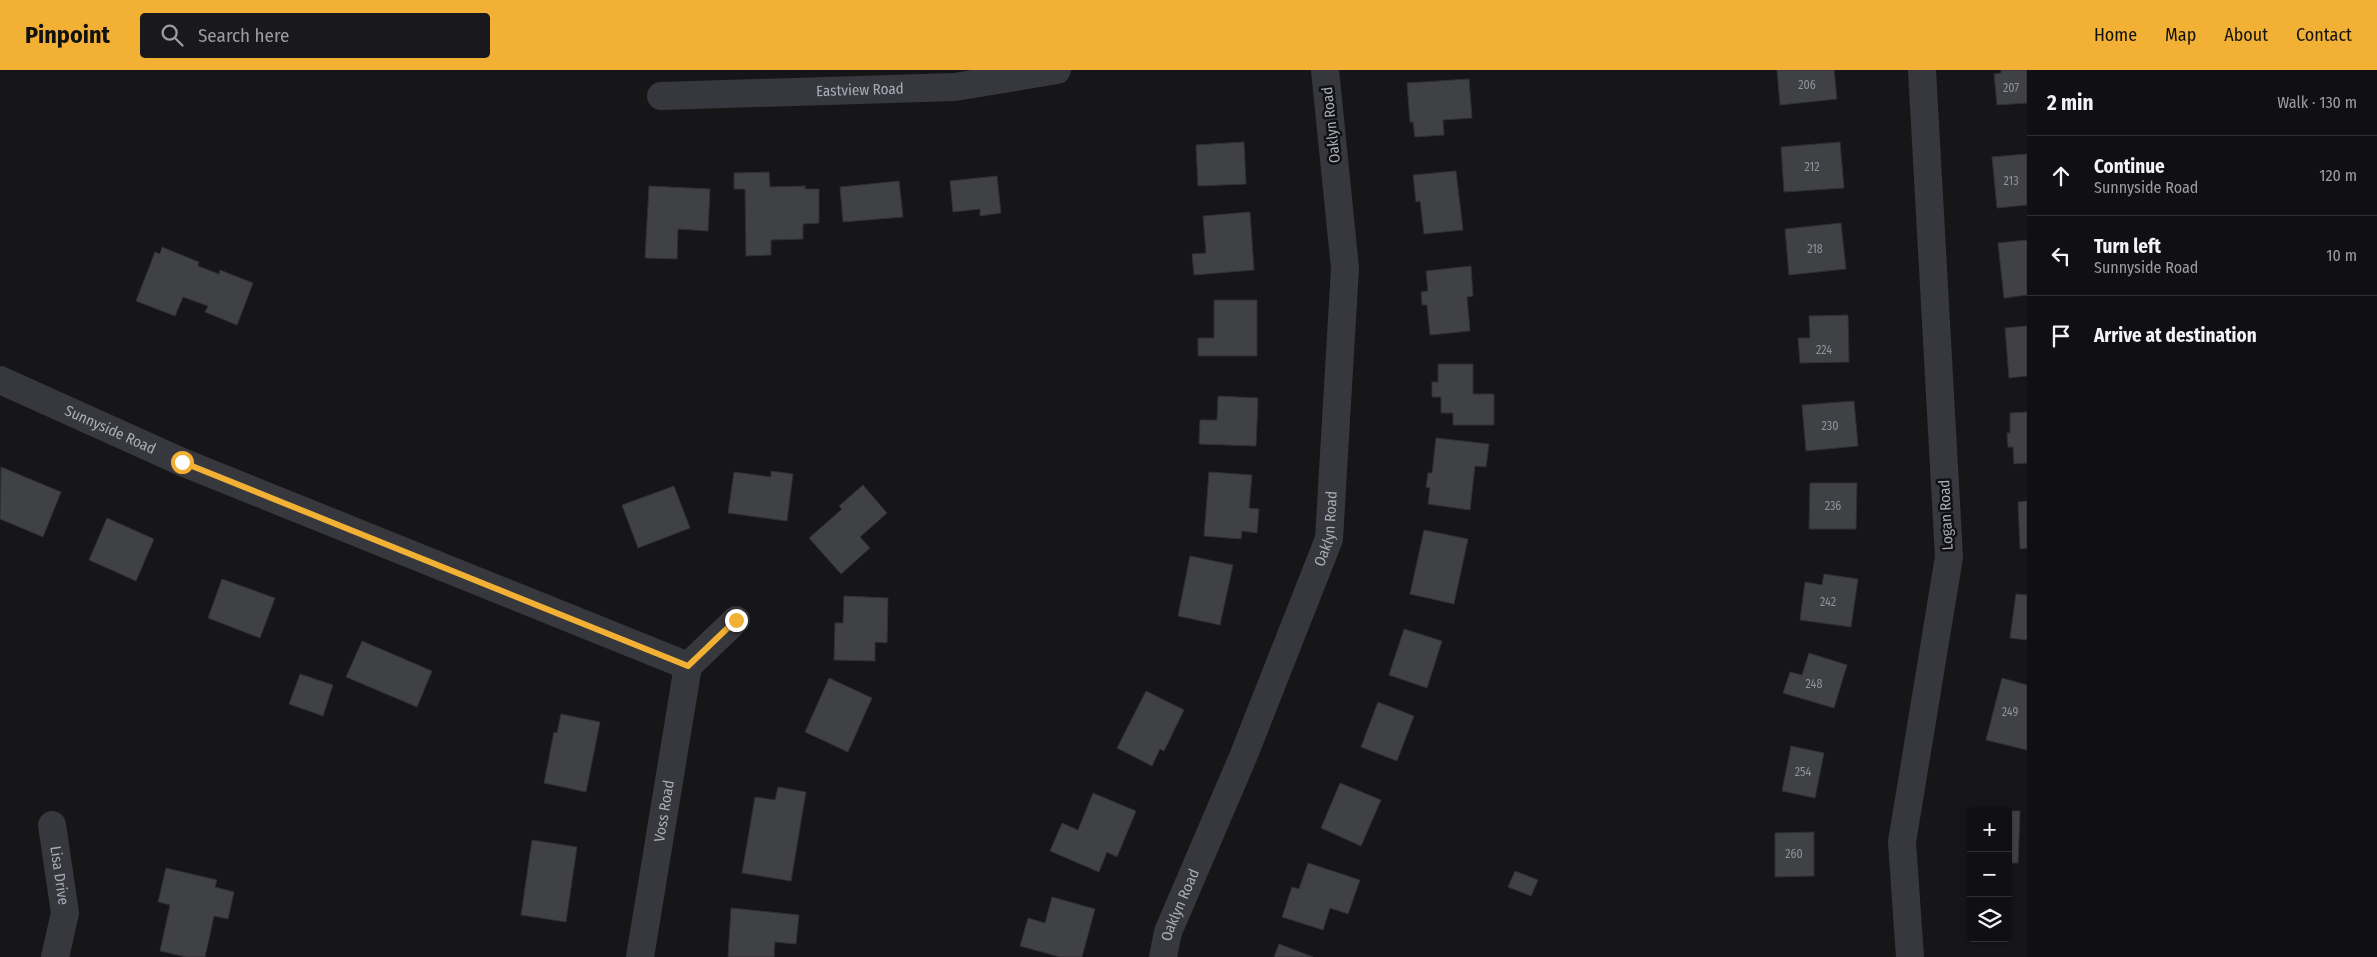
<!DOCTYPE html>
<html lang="en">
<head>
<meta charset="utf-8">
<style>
	:root { --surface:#101012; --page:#19191b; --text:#f1f3f6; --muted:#9c9d9f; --line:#303032; --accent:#f2b134 }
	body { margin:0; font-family:"Fira Sans Condensed",sans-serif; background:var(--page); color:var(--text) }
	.controls { position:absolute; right:15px; bottom:15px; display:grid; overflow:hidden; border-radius:5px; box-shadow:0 1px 4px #0004 }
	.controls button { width:45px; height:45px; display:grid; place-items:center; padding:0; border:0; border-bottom:1px solid var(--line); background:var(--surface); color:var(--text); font:25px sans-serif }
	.stop { position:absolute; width:15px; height:15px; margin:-11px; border:4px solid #f2b134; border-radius:50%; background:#fff }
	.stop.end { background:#f2b134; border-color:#fff; box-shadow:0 1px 5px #0008 }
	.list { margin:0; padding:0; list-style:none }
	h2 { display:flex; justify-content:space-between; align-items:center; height:65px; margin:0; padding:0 20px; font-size:21px }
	h2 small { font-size:16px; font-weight:400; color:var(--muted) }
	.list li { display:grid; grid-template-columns:32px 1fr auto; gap:15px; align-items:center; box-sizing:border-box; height:80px; padding:0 20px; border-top:1px solid var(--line) }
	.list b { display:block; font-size:19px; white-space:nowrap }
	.list p { margin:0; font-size:16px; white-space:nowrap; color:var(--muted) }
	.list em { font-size:16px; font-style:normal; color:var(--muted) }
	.icon { flex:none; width:28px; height:28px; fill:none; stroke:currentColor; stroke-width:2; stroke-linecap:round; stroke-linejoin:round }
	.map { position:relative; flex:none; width:2027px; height:887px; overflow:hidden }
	header { display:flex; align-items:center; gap:30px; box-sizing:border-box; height:70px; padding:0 25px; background:var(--accent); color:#111 }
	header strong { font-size:24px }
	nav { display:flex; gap:28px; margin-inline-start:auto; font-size:18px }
	.search { width:350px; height:45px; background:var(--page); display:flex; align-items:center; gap:12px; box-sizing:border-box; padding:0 18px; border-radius:5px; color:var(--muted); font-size:19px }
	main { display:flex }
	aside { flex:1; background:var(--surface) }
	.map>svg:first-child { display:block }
	.building { fill:#404145; stroke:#303034 }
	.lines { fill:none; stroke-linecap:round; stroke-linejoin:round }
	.minor { stroke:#37383d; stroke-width:28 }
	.route { stroke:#f2b134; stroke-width:6 }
	.labels { text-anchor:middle; stroke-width:5; stroke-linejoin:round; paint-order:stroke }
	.number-label { font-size:12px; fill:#8e929b }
	.street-label { font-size:15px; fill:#a8adb8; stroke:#111113 }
</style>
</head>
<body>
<header>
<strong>Pinpoint</strong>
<div class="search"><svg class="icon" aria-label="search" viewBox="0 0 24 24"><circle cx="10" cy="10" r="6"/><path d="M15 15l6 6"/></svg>Search here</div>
<nav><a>Home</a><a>Map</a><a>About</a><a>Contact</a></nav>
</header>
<main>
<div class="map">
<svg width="2027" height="887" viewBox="0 0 2027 887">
	<rect width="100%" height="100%" fill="#161618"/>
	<path class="building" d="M1777 0H1834L1837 29 1780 35Z
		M2001 0H2027V33L1997 35 1994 4 2001 3Z
		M1469 9 1472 48 1443 50 1444 65 1415 67 1413 52H1410L1407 13Z
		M1244 72 1246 114 1198 116 1196 75Z
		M1840 72 1844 118 1784 122 1781 77Z
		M2027 84V135L1997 138 1992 87Z
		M1456 101 1463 160 1424 164 1420 131 1416 132 1413 105Z
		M769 102 770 117 805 116V119H819V153L803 154V169L771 170V185L746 186 745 119H734V103Z
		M997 106 1001 143 980 146V139L953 142 950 111Z
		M899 111 903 147 843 152 840 117Z
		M649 116 710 119 708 161 678 159 677 189 645 188Z
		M1250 142 1254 200 1194 205 1192 184 1206 183 1203 146Z
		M1841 153 1846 199 1789 205 1785 159Z
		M2027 170V225L2004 228 1998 173Z
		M162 177 199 192 198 196 219 204 220 200 253 213 237 255 205 242 208 236 183 227 175 246 136 231 155 182 160 184Z
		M1471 196 1473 226 1467 227 1470 261 1430 265 1427 235H1422L1421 222 1428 221 1426 201Z
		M1214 230H1257V286H1198V268H1214Z
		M1848 245 1849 292 1800 293 1798 268H1810L1809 246Z
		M2027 256V306L2009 308 2005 258Z
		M1438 294H1473V324H1494V355H1453V343H1441V327H1432V312H1438Z
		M1218 326 1258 328 1256 376 1199 374 1200 350H1217Z
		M1854 331 1858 376 1806 381 1802 335Z
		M2027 342V393L2014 394 2013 377H2008L2007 363H2010V343Z
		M1436 368 1489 374 1486 397 1475 396 1470 440 1428 434 1430 418 1426 417 1428 403H1432Z
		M1 397 61 422 43 467 0 449Z
		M771 401 793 404 787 451 728 443 734 402 771 407Z
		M1209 402 1252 405 1249 438 1259 439 1257 463 1242 461 1241 469 1204 466Z
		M1810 413H1857L1856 459H1809Z
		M863 415 887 443 860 467 870 478 841 504 809 468 842 439 839 436Z
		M674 416 690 458 638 478 622 435Z
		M2027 431V478L2020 479 2018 432Z
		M107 448 154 469 136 511 89 490Z
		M1424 460 1468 469 1454 534 1410 524Z
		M1190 486 1233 495 1220 555 1178 546Z
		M1824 504 1858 509 1851 557 1800 550 1805 512 1822 515Z
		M222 509 275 528 260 568 208 548Z
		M2016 524 2027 525V570L2010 568Z
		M844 526 888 528 887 573 875 572V591L834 590 835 553H843Z
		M1404 559 1442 571 1427 618 1389 605Z
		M362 571 432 601 417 637 346 607Z
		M1809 583 1847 595 1834 638 1783 623 1790 602 1802 605Z
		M300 604 333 615 323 646 289 634Z
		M829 608 872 628 848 682 805 662Z
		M2002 608 2027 615V680L1986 670Z
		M1146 621 1184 640 1164 681 1160 679 1152 696 1117 678Z
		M1378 632 1414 646 1397 691 1361 677Z
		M561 644 600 652 586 722 544 713 554 662 557 663Z
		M1791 676 1824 683 1815 728 1782 721Z
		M1340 713 1381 730 1361 776 1321 758Z
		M778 717 806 722 791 811 742 803 755 727 775 730Z
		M1093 723 1136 741 1117 787 1107 782 1099 802 1050 781 1062 753 1078 760Z
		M2008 741H2020L2018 793H2008Z
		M1814 762V806L1775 807V763Z
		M532 770 577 777 566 852 521 845Z
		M1308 793 1360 810 1348 844 1330 838 1323 860 1282 847 1292 817 1299 819Z
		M166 798 217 810 215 817 234 822 228 849 214 846 205 887H186L160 881 170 835 158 832Z
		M1515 801 1538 810 1531 826 1508 817Z
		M1052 827 1095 839 1082 887H1060L1020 876 1028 848 1045 853Z
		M731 838 799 845 796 874 775 872 774 887H728Z
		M1279 874 1313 887H1274Z"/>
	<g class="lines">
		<g class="minor">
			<path id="s1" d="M661 26 955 17 1057 0"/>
			<path id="s2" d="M0 310 182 392 688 596"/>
			<path d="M688 596 736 550"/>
			<path id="s3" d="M52 755 65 843 55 887"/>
			<path id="s4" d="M640 887 688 596"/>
			<path id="s5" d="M1163 887 1168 862 1243 687 1329 469 1345 198 1325 0"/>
			<path d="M1910 887 1902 772 1949 487 1922 0"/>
		</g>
	</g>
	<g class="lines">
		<path class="route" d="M182 392 688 596 736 550"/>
	</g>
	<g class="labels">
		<g class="number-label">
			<text x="1807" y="19">206</text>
			<text x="2011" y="22">207</text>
			<text x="1812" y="101">212</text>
			<text x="2011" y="115">213</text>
			<text x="1815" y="183">218</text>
			<text x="1824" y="284">224</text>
			<text x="1830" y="360">230</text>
			<text x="1833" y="440">236</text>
			<text x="1828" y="536">242</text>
			<text x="1814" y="618">248</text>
			<text x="2010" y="646">249</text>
			<text x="1803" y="706">254</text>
			<text x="1794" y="788">260</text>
		</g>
		<g class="street-label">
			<text dy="5" stroke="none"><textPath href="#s1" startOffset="199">Eastview Road</textPath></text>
			<text transform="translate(1331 55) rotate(-96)" y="5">Oaklyn Road</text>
			<text dy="5" stroke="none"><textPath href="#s2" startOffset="121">Sunnyside Road</textPath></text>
			<text transform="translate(1946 445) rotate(-93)" y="5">Logan Road</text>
			<text dy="5" stroke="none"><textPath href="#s5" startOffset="460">Oaklyn Road</textPath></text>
			<text dy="5" stroke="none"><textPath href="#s4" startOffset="148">Voss Road</textPath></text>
			<text dy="5" stroke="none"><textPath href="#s3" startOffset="51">Lisa Drive</textPath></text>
			<text dy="5" stroke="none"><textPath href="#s5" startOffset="55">Oaklyn Road</textPath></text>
		</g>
	</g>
</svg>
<div class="controls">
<button>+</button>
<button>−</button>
<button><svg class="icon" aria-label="layers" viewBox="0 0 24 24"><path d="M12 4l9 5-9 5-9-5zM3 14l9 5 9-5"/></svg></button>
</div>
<div class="stop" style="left:182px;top:392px"></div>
<div class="stop end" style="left:736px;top:550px"></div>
</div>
<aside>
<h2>2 min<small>Walk · 130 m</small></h2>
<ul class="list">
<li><svg class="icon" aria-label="ahead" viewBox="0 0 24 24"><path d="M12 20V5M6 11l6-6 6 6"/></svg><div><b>Continue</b><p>Sunnyside Road</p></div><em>120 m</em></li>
<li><svg class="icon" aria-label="left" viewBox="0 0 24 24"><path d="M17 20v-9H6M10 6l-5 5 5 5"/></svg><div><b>Turn left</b><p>Sunnyside Road</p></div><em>10 m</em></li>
<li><svg class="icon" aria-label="arrive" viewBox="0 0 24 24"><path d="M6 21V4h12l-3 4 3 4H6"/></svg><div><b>Arrive at destination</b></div></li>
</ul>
</aside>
</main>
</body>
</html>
